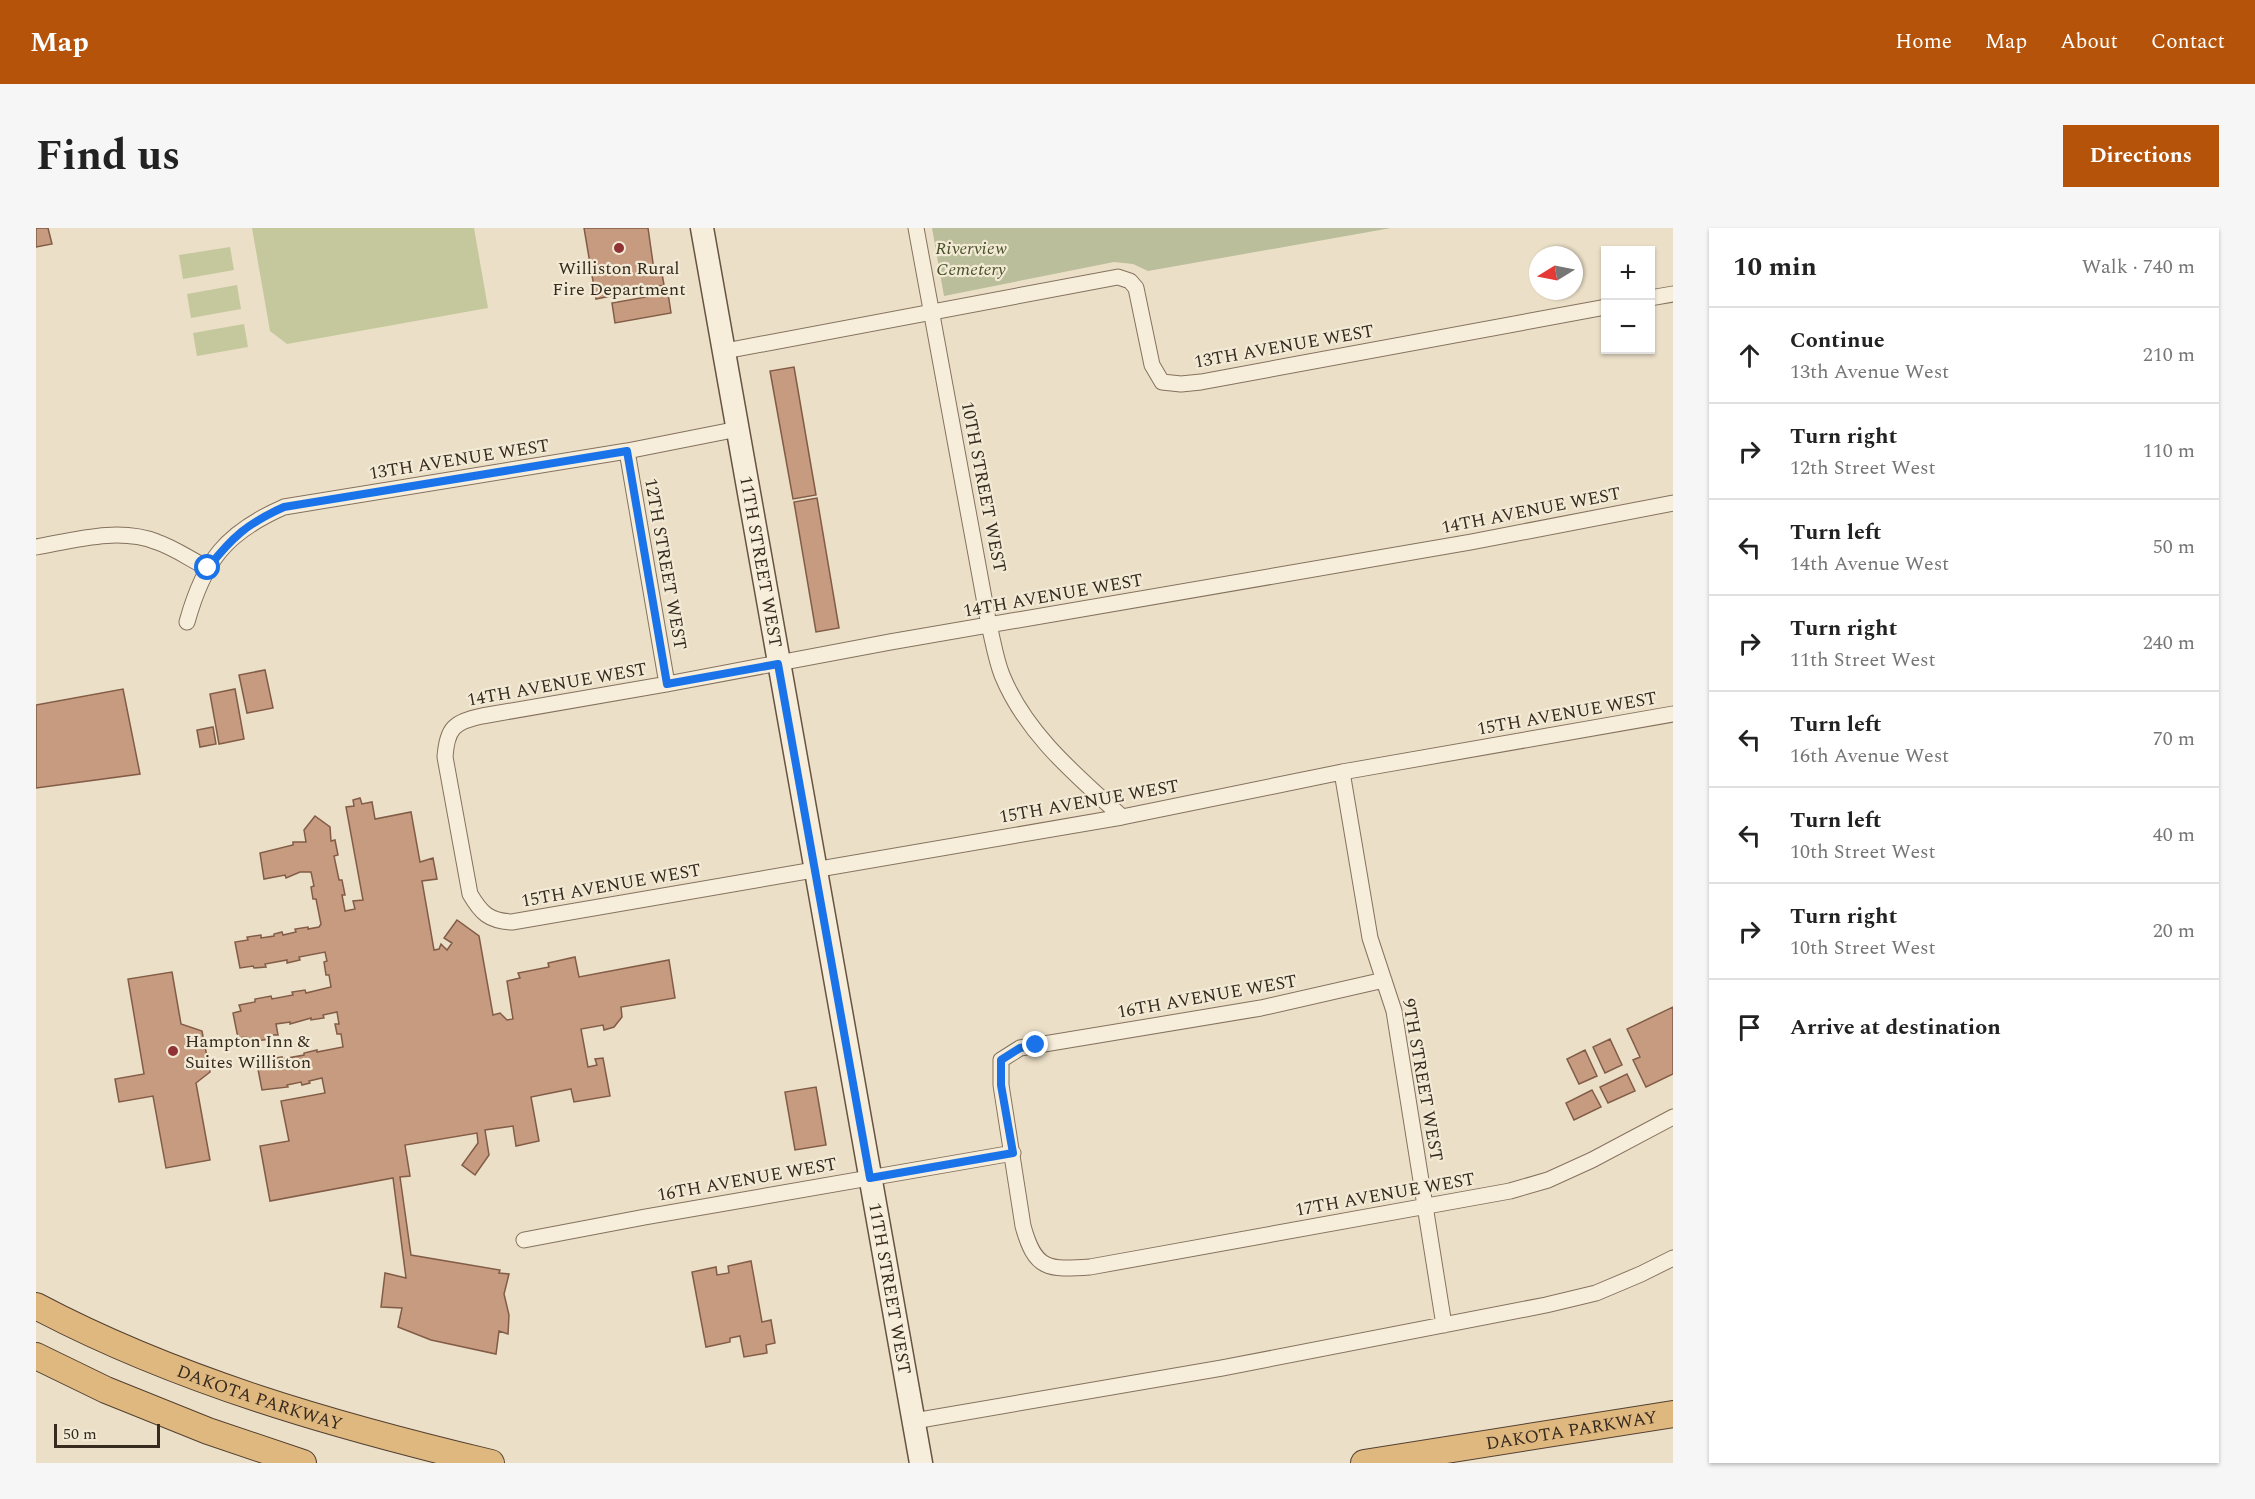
<!DOCTYPE html>
<html lang="en">
<head>
<meta charset="utf-8">
<style>
	:root { --surface:#fff; --page:#f6f6f6; --text:#222; --muted:#767676; --line:#e0e0e0; --accent:#b45309 }
	body { margin:0; font-family:Spectral,serif; background:var(--page); color:var(--text) }
	.controls { position:absolute; right:18px; top:18px; display:grid; overflow:hidden; border-radius:0px; box-shadow:0 2px 4px #0004 }
	.controls button { width:54px; height:54px; display:grid; place-items:center; padding:0; border:0; border-bottom:2px solid var(--line); background:var(--surface); color:var(--text); font:30px sans-serif }
	.compass { position:absolute; left:1493px; top:18px; width:54px; height:54px; border-radius:50%; background:var(--surface); box-shadow:0 2px 4px #0004; rotate:260deg }
	.scale { position:absolute; left:18px; bottom:15px; width:106px; box-sizing:border-box; padding-left:6px; border:3px solid #372b20; border-top:0; font-size:16px; line-height:21px; white-space:nowrap; color:#372b20; -webkit-text-stroke:4px #f3ead6; paint-order:stroke }
	.stop { position:absolute; width:18px; height:18px; margin:-14px; border:4px solid #1a73e8; border-radius:50%; background:#fff }
	.stop.end { background:#1a73e8; border-color:#fff; box-shadow:0 2px 6px #0008 }
	.list { margin:0; padding:0; list-style:none }
	h2 { display:flex; justify-content:space-between; align-items:center; height:78px; margin:0; padding:0 24px; font-size:26px }
	h2 small { font-size:20px; font-weight:400; color:var(--muted) }
	.list li { display:grid; grid-template-columns:39px 1fr auto; gap:18px; align-items:center; box-sizing:border-box; height:96px; padding:0 24px; border-top:2px solid var(--line) }
	.list b { display:block; font-size:22px; white-space:nowrap }
	.list p { margin:0; font-size:20px; white-space:nowrap; color:var(--muted) }
	.list em { font-size:20px; font-style:normal; color:var(--muted) }
	.icon { flex:none; width:33px; height:33px; fill:none; stroke:currentColor; stroke-width:2; stroke-linecap:round; stroke-linejoin:round }
	.map { position:relative; flex:none; width:1637px; height:1235px; overflow:hidden; border-radius:0px }
	header { display:flex; align-items:center; gap:36px; box-sizing:border-box; height:84px; padding:0 30px; background:var(--accent); color:#fff }
	header strong { font-size:28px }
	nav { display:flex; gap:33px; margin-inline-start:auto; font-size:21px }
	.intro { display:flex; align-items:center; justify-content:space-between; box-sizing:border-box; height:144px; padding:0 36px }
	h1 { margin:0; font-size:42px }
	.button { padding:15px 27px; border-radius:0px; background:var(--accent); color:#fff; font-size:21px; font-weight:700 }
	main { display:flex; gap:36px; padding:0 36px }
	aside { flex:1; background:var(--surface); border-radius:0px; box-shadow:0 2px 4px #0004 }
	.map>svg:first-child { display:block }
	.green { fill:#c4c89c }
	.cemetery { fill:#babe9a }
	.building { fill:#c69b80; stroke:#825c46; stroke-width:1.5 }
	.lines { fill:none; stroke-linecap:round; stroke-linejoin:round }
	.minor-casing { stroke:#85725e; stroke-width:17 }
	.secondary-casing { stroke:#675341; stroke-width:25 }
	.trunk-casing { stroke:#534031; stroke-width:28 }
	.minor { stroke:#f6edda; stroke-width:15 }
	.secondary { stroke:#f6edda; stroke-width:22 }
	.trunk { stroke:#dfb880; stroke-width:26 }
	.route { stroke:#1a73e8; stroke-width:8 }
	.poi-dot { fill:#8f3335; stroke:#f3ead6; stroke-width:2 }
	.labels { text-anchor:middle; stroke-width:4.5; stroke-linejoin:round; paint-order:stroke }
	.park-label { font-size:18px; font-style:italic; fill:#485129; stroke:#f3ead6 }
	.poi-label { font-size:18px; fill:#372b20; stroke:#f3ead6 }
	.street-label { font-size:18px; fill:#372b20; stroke:#f3ead6 }
</style>
</head>
<body>
<header>
<strong>Map</strong>
<nav><a>Home</a><a>Map</a><a>About</a><a>Contact</a></nav>
</header>
<div class="intro"><h1>Find us</h1><a class="button">Directions</a></div>
<main>
<div class="map">
<svg width="1637" height="1235" viewBox="0 0 1637 1235">
	<rect width="100%" height="100%" fill="#ebdfc7"/>
	<path class="green" d="M216 0H438L452 80 251 116 234 103Z
		M194 19 198 42 147 51 143 27Z
		M201 57 205 81 155 90 151 66Z
		M208 96 212 119 161 128 157 105Z"/>
	<path class="cemetery" d="M896 0H1355L1112 43 1097 36 1078 34 908 68Z"/>
	<path class="building" d="M0 0H12L16 16 0 19Z
		M548 0H612L618 42 625 40 628 57 560 71Z
		M632 65 635 85 579 95 576 75Z
		M758 139 780 267 757 271 734 143Z
		M781 270 803 400 780 404 758 274Z
		M229 442 237 480 211 485 203 447Z
		M87 461 104 546 0 560V477Z
		M199 461 208 511 183 516 174 466Z
		M177 499 180 516 164 519 161 502Z
		M324 570 326 576 336 574 339 591 375 584 384 634 397 630 401 651 386 653 398 722 403 721 405 716 411 722 416 715 408 710 421 692 443 708 457 787 464 785 471 792 477 791 471 753 484 750 482 745 513 739 512 735 539 729 543 749 633 732 639 770 585 779 586 789 578 799 568 802 567 797 545 801 552 839 561 837 559 831 567 830 574 868 538 874 535 861 495 869 503 913 480 918 477 898 449 902 453 927 439 947 426 937 442 915 441 905 369 917 374 948 364 949 375 1027 464 1042 463 1045 473 1046 468 1066 473 1087 472 1106 463 1103 460 1126 395 1112 362 1099 366 1080 345 1079 349 1045 370 1050 357 950 234 973 224 918 253 913 245 873 289 865 286 850 273 853 274 855 266 857 265 854 251 857 252 859 226 862 221 836 234 834V831L246 829V831L268 827V825L281 822V824L307 819 305 806H301L299 796H303L301 784 287 787 288 790 275 792V790L254 796V794L240 796 242 807H234L235 811 210 814V809L202 810 197 785 205 783 203 777 219 774V771L235 768 236 771 257 767 256 764 269 762 270 765 295 759 293 747H290L288 734 291 733 289 724 263 729 264 732 251 735V732L229 736 230 739 218 740 217 738 204 740 199 714 212 712 211 709 225 707V710L238 708V706L246 704 247 707 260 704 259 701 272 699V701L283 699 285 696 280 671H277L275 659 278 658 275 644H264L250 650 249 647 228 651 224 625 257 617V614H270L268 602 279 588 294 599 295 613 299 612 302 627 298 628 303 652H306L309 667H306L309 683 319 681 317 673 327 672 310 579 318 578 317 572Z
		M136 744 145 796 166 803 174 844 160 855 174 932 130 940 117 868 83 874 79 851 108 846 92 751Z
		M1637 779V846L1610 859 1597 832 1604 829 1591 801Z
		M1574 811 1586 837 1569 845 1557 819Z
		M1549 822 1561 848 1543 856 1531 831Z
		M1591 846 1599 863 1572 875 1564 859Z
		M780 859 790 917 759 922 749 864Z
		M1556 862 1565 879 1538 892 1530 875Z
		M715 1033 726 1094 735 1092 739 1115 730 1117 731 1125 708 1129 704 1108 694 1110V1114L670 1119 656 1044 680 1039 681 1047 693 1045 692 1038Z"/>
	<g class="lines">
		<g class="minor-casing">
			<path id="minor" d="M880 0 953 397C957 413 960 432 966 447 990 506 1040 547 1086 589
				M1614 70 1637 66
				M689 123 1082 49 1094 53 1100 60 1116 137 1126 154 1145 156 1165 154 1570 79
				M591 223 631 456
				M1637 275 1435 314 854 414 631 456 446 488C418 494 411 500 409 529L434 666C445 685 453 693 476 694L1086 589 1306 544 1637 486
				M0 319C39 312 83 299 121 314 139 320 155 332 172 340
				M151 394C168 333 189 305 248 279L591 223 702 201
				M1306 544 1334 710 1358 783 1408 1097
				M1348 752 1225 780 984 820 965 832V857L987 998C999 1042 1012 1042 1054 1039L1474 963 1512 952 1556 932 1637 889
				M488 1012 609 989 977 925
				M878 1193 1186 1140 1510 1077 1560 1065 1605 1046 1637 1030"/>
		</g>
		<g class="secondary-casing">
			<g id="secondary">
				<path id="s1" d="M666 0 885 1235"/>
			</g>
		</g>
		<g class="trunk-casing">
			<g id="trunk">
				<path id="s2" d="M0 1078C142 1153 300 1198 455 1235"/>
				<path d="M0 1128 70 1162 172 1203 267 1235"/>
				<path id="s3" d="M1328 1235 1637 1186"/>
			</g>
		</g>
		<use href="#minor" class="minor"/>
		<use href="#secondary" class="secondary"/>
		<use href="#trunk" class="trunk"/>
	</g>
	<g class="lines">
		<path class="route" d="M172 340C196 309 212 295 248 279L591 223 631 456 742 436 834 950 977 925 965 857V832L984 820 1000 817"/>
	</g>
	<g class="poi-dot">
		<circle cx="583" cy="20" r="6"/>
		<circle cx="137" cy="823" r="6"/>
	</g>
	<g class="labels">
		<g class="park-label">
			<text x="935" y="26">Riverview<tspan x="935" dy="21">Cemetery</tspan></text>
		</g>
		<g class="poi-label">
			<text x="583" y="46">Williston Rural<tspan x="583" dy="21">Fire Department</tspan></text>
			<text x="149" y="819" text-anchor="start">Hampton Inn &amp;<tspan x="149" dy="21">Suites Williston</tspan></text>
		</g>
		<g class="street-label">
			<text transform="translate(1248 118) rotate(-10)" y="6">13TH AVENUE WEST</text>
			<text transform="translate(423 231) rotate(-9)" y="6">13TH AVENUE WEST</text>
			<text transform="translate(948 259) rotate(79)" y="6">10TH STREET WEST</text>
			<text transform="translate(1495 282) rotate(-11)" y="6">14TH AVENUE WEST</text>
			<text dy="6" stroke="none"><textPath href="#s1" startOffset="339">11TH STREET WEST</textPath></text>
			<text transform="translate(630 336) rotate(80)" y="6">12TH STREET WEST</text>
			<text transform="translate(1017 367) rotate(-10)" y="6">14TH AVENUE WEST</text>
			<text transform="translate(521 456) rotate(-10)" y="6">14TH AVENUE WEST</text>
			<text transform="translate(1531 485) rotate(-10)" y="6">15TH AVENUE WEST</text>
			<text transform="translate(1053 573) rotate(-10)" y="6">15TH AVENUE WEST</text>
			<text transform="translate(575 657) rotate(-10)" y="6">15TH AVENUE WEST</text>
			<text transform="translate(1171 768) rotate(-10)" y="6">16TH AVENUE WEST</text>
			<text transform="translate(1387 852) rotate(80)" y="6">9TH STREET WEST</text>
			<text transform="translate(711 951) rotate(-10)" y="6">16TH AVENUE WEST</text>
			<text transform="translate(1349 966) rotate(-10)" y="6">17TH AVENUE WEST</text>
			<text dy="6" stroke="none"><textPath href="#s1" startOffset="1077">11TH STREET WEST</textPath></text>
			<text dy="6" stroke="none"><textPath href="#s2" startOffset="242">DAKOTA PARKWAY</textPath></text>
			<text dy="6" stroke="none"><textPath href="#s3" startOffset="210">DAKOTA PARKWAY</textPath></text>
		</g>
	</g>
</svg>
<div class="controls">
<button>+</button>
<button>−</button>
</div>
<svg class="compass" viewBox="-18 -18 36 36"><path d="M0-13l5 13h-10z" fill="#e53935"/><path d="M0 13l5-13h-10z" fill="#767676"/></svg>
<div class="scale">50 m</div>
<div class="stop" style="left:172px;top:340px"></div>
<div class="stop end" style="left:1000px;top:817px"></div>
</div>
<aside>
<h2>10 min<small>Walk · 740 m</small></h2>
<ul class="list">
<li><svg class="icon" aria-label="ahead" viewBox="0 0 24 24"><path d="M12 20V5M6 11l6-6 6 6"/></svg><div><b>Continue</b><p>13th Avenue West</p></div><em>210 m</em></li>
<li><svg class="icon" aria-label="right" viewBox="0 0 24 24"><path d="M7 20v-9h11M14 6l5 5-5 5"/></svg><div><b>Turn right</b><p>12th Street West</p></div><em>110 m</em></li>
<li><svg class="icon" aria-label="left" viewBox="0 0 24 24"><path d="M17 20v-9H6M10 6l-5 5 5 5"/></svg><div><b>Turn left</b><p>14th Avenue West</p></div><em>50 m</em></li>
<li><svg class="icon" aria-label="right" viewBox="0 0 24 24"><path d="M7 20v-9h11M14 6l5 5-5 5"/></svg><div><b>Turn right</b><p>11th Street West</p></div><em>240 m</em></li>
<li><svg class="icon" aria-label="left" viewBox="0 0 24 24"><path d="M17 20v-9H6M10 6l-5 5 5 5"/></svg><div><b>Turn left</b><p>16th Avenue West</p></div><em>70 m</em></li>
<li><svg class="icon" aria-label="left" viewBox="0 0 24 24"><path d="M17 20v-9H6M10 6l-5 5 5 5"/></svg><div><b>Turn left</b><p>10th Street West</p></div><em>40 m</em></li>
<li><svg class="icon" aria-label="right" viewBox="0 0 24 24"><path d="M7 20v-9h11M14 6l5 5-5 5"/></svg><div><b>Turn right</b><p>10th Street West</p></div><em>20 m</em></li>
<li><svg class="icon" aria-label="arrive" viewBox="0 0 24 24"><path d="M6 21V4h12l-3 4 3 4H6"/></svg><div><b>Arrive at destination</b></div></li>
</ul>
</aside>
</main>
</body>
</html>
